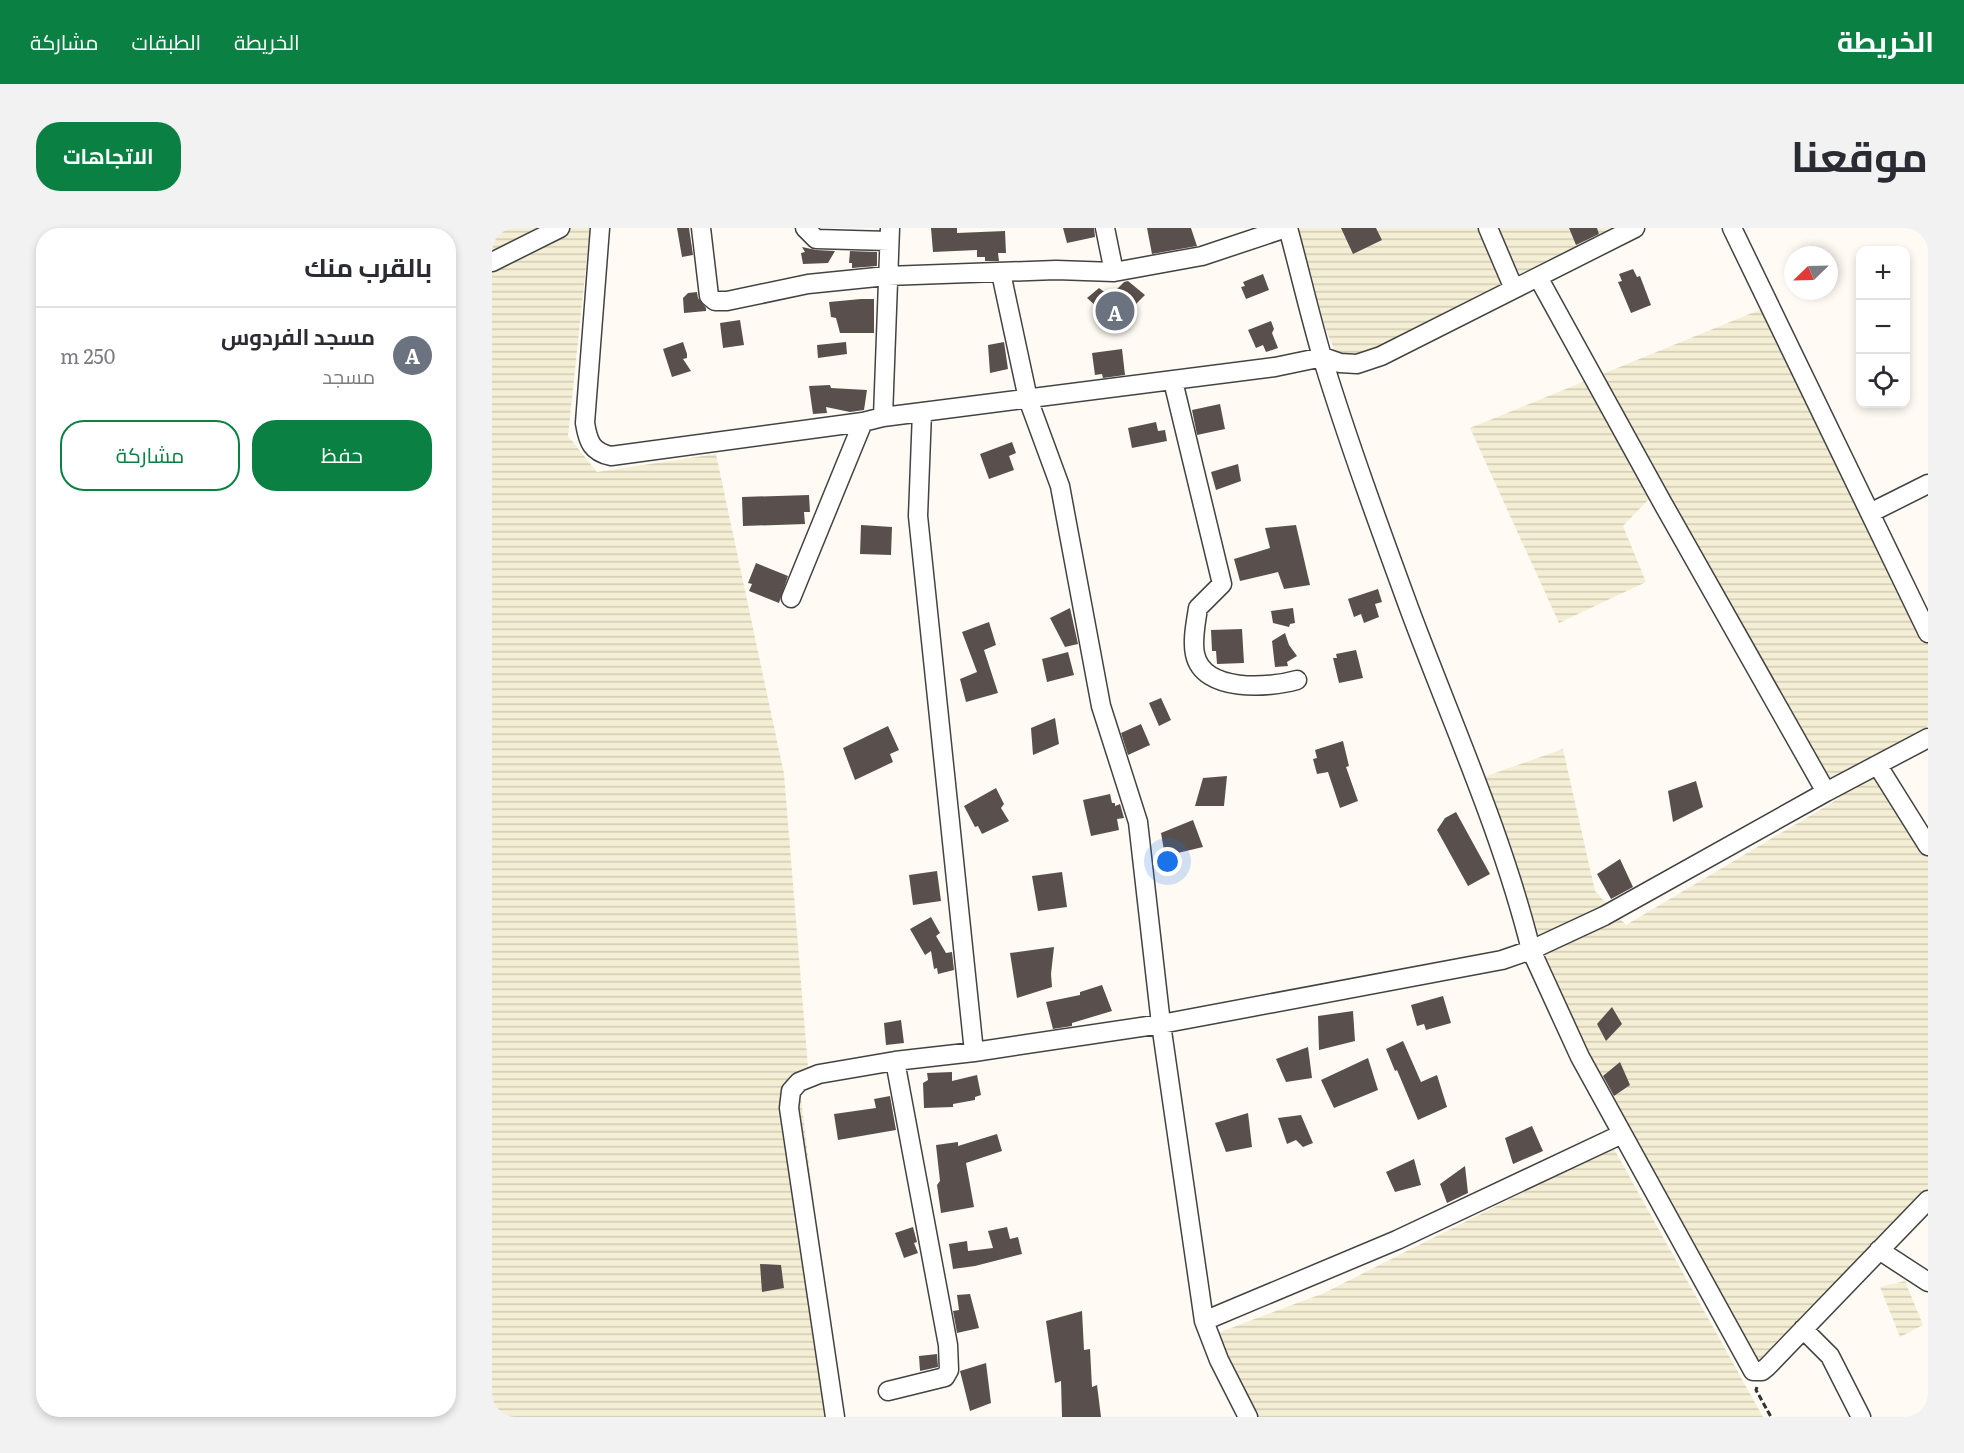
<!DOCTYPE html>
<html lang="ar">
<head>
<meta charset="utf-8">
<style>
	:root { --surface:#fff; --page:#f2f2f3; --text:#2b2b33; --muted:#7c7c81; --line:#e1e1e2; --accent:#0b8043 }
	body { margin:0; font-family:Literata,Cairo,serif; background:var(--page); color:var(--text); direction:rtl }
	.controls { position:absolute; right:18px; top:18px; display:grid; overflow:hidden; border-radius:12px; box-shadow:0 3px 9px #0003 }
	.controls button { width:54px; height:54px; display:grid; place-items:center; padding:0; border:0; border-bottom:2px solid var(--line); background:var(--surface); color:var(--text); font:30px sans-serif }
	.compass { position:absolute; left:1292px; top:18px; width:54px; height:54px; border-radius:50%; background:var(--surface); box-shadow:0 3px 9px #0003; rotate:247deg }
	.you { position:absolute; left:676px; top:634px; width:21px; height:21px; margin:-15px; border:4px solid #fff; border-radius:50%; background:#1a73e8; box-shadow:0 0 0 9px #1a73e833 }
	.badge { display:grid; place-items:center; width:39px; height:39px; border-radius:50%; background:var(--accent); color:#fff; font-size:20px; font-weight:700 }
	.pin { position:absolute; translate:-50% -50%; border:3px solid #fff; box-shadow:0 2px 6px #0006 }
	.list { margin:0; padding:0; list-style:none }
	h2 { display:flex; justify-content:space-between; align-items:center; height:78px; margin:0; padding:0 24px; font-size:26px }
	h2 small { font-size:20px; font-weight:400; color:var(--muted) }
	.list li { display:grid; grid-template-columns:39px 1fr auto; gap:18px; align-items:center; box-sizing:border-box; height:96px; padding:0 24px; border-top:2px solid var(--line) }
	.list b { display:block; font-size:22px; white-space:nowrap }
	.list p { margin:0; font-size:20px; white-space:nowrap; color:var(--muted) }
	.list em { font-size:20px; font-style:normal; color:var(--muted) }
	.actions { display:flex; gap:12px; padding:18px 24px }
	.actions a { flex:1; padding:14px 0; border:2px solid var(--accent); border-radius:24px; text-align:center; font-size:21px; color:var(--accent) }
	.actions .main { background:var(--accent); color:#fff }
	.icon { flex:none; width:33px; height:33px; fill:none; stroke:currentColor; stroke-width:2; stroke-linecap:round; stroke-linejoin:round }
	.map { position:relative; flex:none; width:1436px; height:1189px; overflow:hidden; direction:ltr; border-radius:24px }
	header { display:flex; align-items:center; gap:36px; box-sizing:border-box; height:84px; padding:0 30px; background:var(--accent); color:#fff }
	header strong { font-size:28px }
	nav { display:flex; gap:33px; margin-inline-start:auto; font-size:21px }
	.intro { display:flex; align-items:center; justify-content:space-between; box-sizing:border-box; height:144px; padding:0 36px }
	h1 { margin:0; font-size:42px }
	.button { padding:15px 27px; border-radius:24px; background:var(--accent); color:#fff; font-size:21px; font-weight:700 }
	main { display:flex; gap:36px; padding:0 36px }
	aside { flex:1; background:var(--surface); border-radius:24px; box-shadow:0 3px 9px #0003 }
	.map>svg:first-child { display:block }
	.farmland { fill:url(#farmland-rules) }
	.building { fill:#59504d }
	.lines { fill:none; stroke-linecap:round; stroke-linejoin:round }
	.minor-casing { stroke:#434343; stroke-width:21 }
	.path { stroke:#323232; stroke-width:3; stroke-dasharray:6 3; stroke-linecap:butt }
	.minor { stroke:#fff; stroke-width:18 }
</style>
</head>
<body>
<header>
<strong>الخريطة</strong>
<nav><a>الخريطة</a><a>الطبقات</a><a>مشاركة</a></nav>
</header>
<div class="intro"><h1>موقعنا</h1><a class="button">الاتجاهات</a></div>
<main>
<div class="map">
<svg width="1436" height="1189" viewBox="0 0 1436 1189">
	<defs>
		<pattern id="farmland-rules" width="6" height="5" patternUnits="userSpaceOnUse" patternTransform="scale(1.5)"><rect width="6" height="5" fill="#f4eed4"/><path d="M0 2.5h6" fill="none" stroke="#d0cbb5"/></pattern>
	</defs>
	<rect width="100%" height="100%" fill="#fffbf4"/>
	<path class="farmland" d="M0 0H98L76 208 105 244 224 226 292 546 316 839 307 854 348 1189H0Z
		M804 0H1141L1019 63 848 135 829 90Z
		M1282 76 1409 325 1436 386V497L1397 544 1436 614V967L1263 1136 1250 1126 1047 730 989 550 1071 521 1103 663 1134 697 1346 571 1158 270 1131 298 1154 354 1067 395 978 200Z
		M1121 919 1271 1189H749L712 1110 832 1065Z
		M1413 1053 1431 1097 1408 1109 1388 1059Z"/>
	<path class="building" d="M185 0H197L201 27 190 29Z
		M439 0H465V5L513 3 514 25H506L507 33H493V29H485V22L441 24Z
		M571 0H602L603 9 575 15Z
		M655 0H699L705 18 660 26Z
		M849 0H884L890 12 861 26Z
		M1077 0H1105L1107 6 1084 17Z
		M310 19 324 22 343 23 336 35 311 36 309 25 313 24Z
		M358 23 385 24V38L360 40V35H357Z
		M1141 41 1145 49 1148 48 1159 77 1139 85 1126 54 1130 53 1127 46Z
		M771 46 777 62 754 71 749 59 753 58 751 54Z
		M636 53 653 67 624 96 595 70 607 60 618 68 632 54Z
		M205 64 206 70 214 80V83L192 85 191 70 196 65Z
		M369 71H382V105H348L344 90 339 89 337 74Z
		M248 92 252 117 231 120 228 95Z
		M779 93 782 101 780 105 786 120 774 124 771 117 764 120 756 102Z
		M191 114 195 126V130L191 131 199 143 180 149 171 121Z
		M354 114 355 126 326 130 325 117Z
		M512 114 516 141 498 145 496 117Z
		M630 121 633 147 611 150 610 146 603 147 600 125Z
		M338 157 339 160 375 162 372 182 358 184 334 179 335 185 321 186 317 158Z
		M728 176 733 201 705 207 700 182Z
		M664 194 666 203 673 202 675 213 640 220 636 200Z
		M520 214 524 225 517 228 522 242 497 251 488 226Z
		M746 236 749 253 724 262 719 244Z
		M317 267 318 284H312L313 296 251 298 250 269Z
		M369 297 400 299 399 327 368 326Z
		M804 297 818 357 792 361 786 344 748 353 742 331 778 320 773 300Z
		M264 335 296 348 287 375 257 363 260 356 256 355Z
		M886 361 890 374 883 376 887 389 872 395 869 386 862 389 856 371Z
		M578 380 586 416 573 419 558 390Z
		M801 380 803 395 798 396 797 399 781 395 779 383Z
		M497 394 504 417 492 422 506 465 474 474 468 451 485 444 470 404Z
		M750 401 752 435 725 436 724 423H720L719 402Z
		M793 405 797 417 805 428 795 434 796 438 783 439 780 413Z
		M864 422 871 450 847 455 841 430H845L844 426Z
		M576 424 582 447 555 454 550 431Z
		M669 470 679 492 667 498 657 475Z
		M563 490 567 516 541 527 539 500Z
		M649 496 658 517 636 527 629 505Z
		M396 498 407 522 398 526 401 534 363 552 351 520Z
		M851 513 857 538 854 539 866 573 848 580 836 544 825 546 821 531 825 530 823 522Z
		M735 548 732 578H703L711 550Z
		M1204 553 1211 579 1181 594 1176 563Z
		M504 560 512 576 509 580 517 593 490 606 486 598 483 599 472 578Z
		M618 566 620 575H623V578L628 576 632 590 625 591 627 602 599 608 591 572Z
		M964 584 998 646 976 658 945 602 953 590Z
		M701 592 711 619 673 628 669 605Z
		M1128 631 1141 659 1119 671 1105 646Z
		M445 643 449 673 421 677 417 647Z
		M570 644 575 679 546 683 540 648Z
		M439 689 448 705 444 708 454 725 460 724 462 742 446 746 445 740 442 741 439 723 433 727 418 701Z
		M562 719 559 746 560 759 525 770 518 725Z
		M610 757 620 783 580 795V798L561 801 554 774 588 767V764Z
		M951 768 959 795 934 802 932 796 925 798 919 777Z
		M1120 779 1130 796 1114 813 1105 796Z
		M861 783 863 813 827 822 826 788Z
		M409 792 412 815 394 817 392 795Z
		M911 813 929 854 945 847 955 879 926 892 905 842 903 843 894 821Z
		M816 819 820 850 794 854 784 831Z
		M876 830 886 862 842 880 829 852Z
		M1128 834 1138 857 1122 868 1111 848Z
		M460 844V853L485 847 489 867 483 869V872L461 876V879L432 880 431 855 436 852 435 845Z
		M398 868 404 902 346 912 342 886 384 880 382 871Z
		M756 885 760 919 734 924 723 895Z
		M809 887 821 915 811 919 804 912 795 916 786 890Z
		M1040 898 1051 923 1021 936 1013 910Z
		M505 906 510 923 474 935 482 979 449 985 445 957 448 953 444 917 466 914V918Z
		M922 931 929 957 903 964 894 944Z
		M973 938 976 965 955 975 948 956Z
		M421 999 425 1014 422 1015 426 1025 412 1030 403 1005Z
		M515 999 518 1011 526 1009 530 1026 483 1038 461 1041 457 1016 475 1013 476 1023 501 1020 496 1003Z
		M268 1036 289 1037 292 1060 270 1064Z
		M478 1066 487 1100 465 1105 461 1083 467 1082 465 1067Z
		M590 1083 592 1122 598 1121 600 1159 605 1157 609 1189H570L569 1153 563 1155 554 1093Z
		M445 1126 446 1139 428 1143 427 1128Z
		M494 1135 499 1175 478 1183 468 1143Z"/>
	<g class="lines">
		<g class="minor-casing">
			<path id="minor" d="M108 0 93 195C96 214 100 224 119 228L371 194 391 189 783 139 831 129 848 135 865 136 889 128 1143 0
				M209 0 217 68 223 73H235L316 56 395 48 564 42 622 44 710 28 794 0
				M313 0 324 11 397 13
				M613 0 622 44
				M996 0 1022 61
				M1240 0 1436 405
				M0 34 68 0
				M509 45 536 171 568 258 609 478 646 594 669 796 712 1093 727 1132 756 1189
				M1046 49 1170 274 1334 564
				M681 153 730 356 706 380C704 394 700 412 703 426 711 465 777 460 805 452
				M430 184 426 288 482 824
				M391 189 398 0
				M1378 285 1436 256
				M299 370 371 194
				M1436 510 1334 564 1112 688 1039 722 1088 829 1261 1143H1270L1275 1139 1436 972
				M1386 538 1436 618
				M1387 1022 1436 1054
				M712 1093 905 1012 1130 906
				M1311 1101 1338 1128 1369 1189
				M396 1163 453 1149 457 1142 456 1117 403 833
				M343 1189 297 880 299 863 307 854 327 846 403 833 482 824 669 796 1010 732 1039 722C1010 605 959 493 917 380 887 298 857 216 831 132 818 88 808 44 796 0"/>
		</g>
		<path class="path" d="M1265 1159 1264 1162 1279 1189"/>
		<use href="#minor" class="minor"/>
	</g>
</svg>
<div class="controls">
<button>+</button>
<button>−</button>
<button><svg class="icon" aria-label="locate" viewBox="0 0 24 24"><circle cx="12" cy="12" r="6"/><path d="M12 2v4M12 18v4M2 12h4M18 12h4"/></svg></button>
</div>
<svg class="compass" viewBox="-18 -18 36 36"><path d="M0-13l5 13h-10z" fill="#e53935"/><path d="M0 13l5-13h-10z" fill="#7c7c81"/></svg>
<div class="you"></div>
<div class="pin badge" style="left:623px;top:83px;background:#6b7280">A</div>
</div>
<aside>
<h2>بالقرب منك<small></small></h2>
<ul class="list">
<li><span class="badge" style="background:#6b7280">A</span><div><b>مسجد الفردوس</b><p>مسجد</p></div><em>250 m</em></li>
</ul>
<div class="actions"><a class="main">حفظ</a><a>مشاركة</a></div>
</aside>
</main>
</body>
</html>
